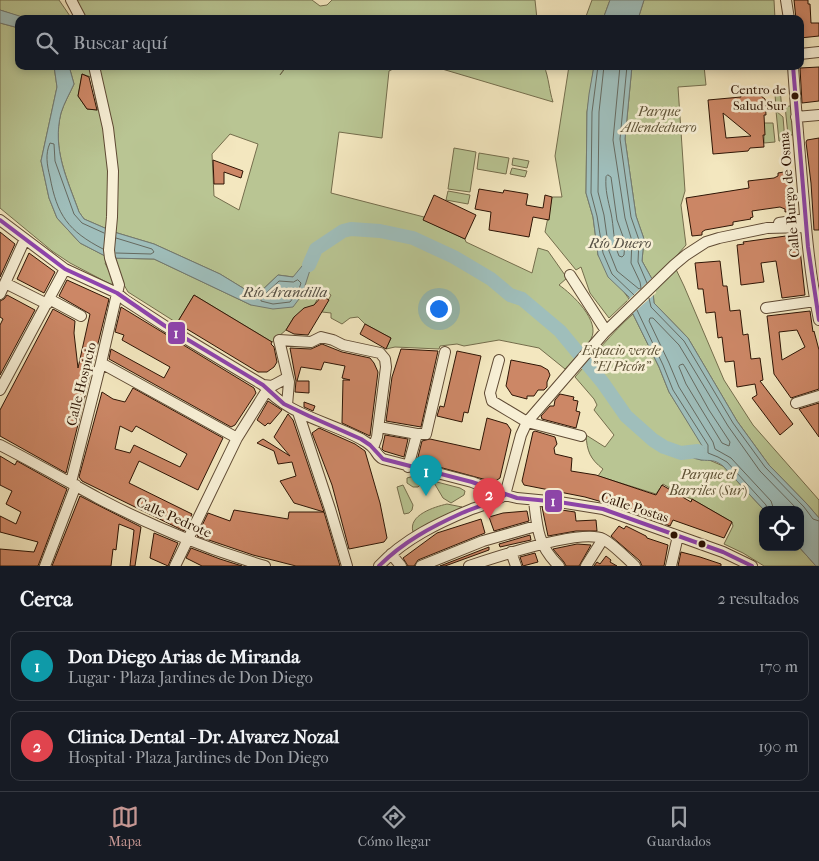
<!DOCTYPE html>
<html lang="es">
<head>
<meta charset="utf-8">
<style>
	:root { --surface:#171b24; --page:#20242c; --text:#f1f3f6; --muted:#9ea1a6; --line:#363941; --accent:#c59692 }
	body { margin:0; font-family:"IM FELL French Canon",serif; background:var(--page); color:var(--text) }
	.controls { position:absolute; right:15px; bottom:15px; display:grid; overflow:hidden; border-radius:10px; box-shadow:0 2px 8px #0003 }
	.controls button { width:45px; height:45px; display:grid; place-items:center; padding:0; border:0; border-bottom:1px solid var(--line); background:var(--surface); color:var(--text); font:25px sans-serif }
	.you { position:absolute; left:438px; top:308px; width:18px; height:18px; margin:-12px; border:4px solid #fff; border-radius:50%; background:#1a73e8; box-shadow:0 0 0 8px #1a73e833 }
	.badge { display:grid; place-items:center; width:32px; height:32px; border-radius:50%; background:var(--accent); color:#fff; font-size:16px; font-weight:700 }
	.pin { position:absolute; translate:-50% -41px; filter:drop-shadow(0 1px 2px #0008) }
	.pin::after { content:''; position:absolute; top:26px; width:18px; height:15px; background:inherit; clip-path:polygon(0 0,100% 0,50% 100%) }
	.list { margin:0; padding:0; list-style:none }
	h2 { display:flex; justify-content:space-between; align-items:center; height:65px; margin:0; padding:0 20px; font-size:21px }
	h2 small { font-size:16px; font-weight:400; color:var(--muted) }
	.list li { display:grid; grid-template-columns:32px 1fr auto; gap:15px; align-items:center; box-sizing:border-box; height:70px; margin:0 10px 10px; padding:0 10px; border:1px solid var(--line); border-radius:10px }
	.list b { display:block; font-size:19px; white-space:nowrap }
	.list p { margin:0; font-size:16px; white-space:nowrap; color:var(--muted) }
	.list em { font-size:16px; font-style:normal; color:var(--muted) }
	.icon { flex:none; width:28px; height:28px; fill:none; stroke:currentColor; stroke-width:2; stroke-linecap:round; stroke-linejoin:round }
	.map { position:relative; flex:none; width:819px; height:566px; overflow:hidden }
	.search { position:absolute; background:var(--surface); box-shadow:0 2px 8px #0003; left:15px; right:15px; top:15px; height:55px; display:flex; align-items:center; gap:12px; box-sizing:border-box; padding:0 18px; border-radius:10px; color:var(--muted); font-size:19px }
	.sheet { height:225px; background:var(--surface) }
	nav { display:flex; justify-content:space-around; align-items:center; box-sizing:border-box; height:70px; border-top:1px solid var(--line); background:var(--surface); font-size:14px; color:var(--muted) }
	nav a { display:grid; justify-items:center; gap:2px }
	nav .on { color:var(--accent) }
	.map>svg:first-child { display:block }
	.green { fill:#b9c593; stroke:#746d4c; fill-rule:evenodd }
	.water { fill:#9fbebb; stroke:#727a72 }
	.pier { fill:#f3e7bf }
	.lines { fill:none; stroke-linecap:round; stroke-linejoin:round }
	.shore { stroke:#666a60; stroke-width:1 }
	.river { stroke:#9fbebb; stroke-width:14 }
	.building { fill:#cc8766; stroke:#2e1505; fill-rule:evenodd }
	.minor-casing { stroke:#5f4a34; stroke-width:12 }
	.minor { stroke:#f7efd5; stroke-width:10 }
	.bus-1-casing { stroke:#f7efd5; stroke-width:8 }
	.bus-1 { stroke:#8e44ad; stroke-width:4 }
	.bus-dot { fill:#2e1505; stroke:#f7efd5; stroke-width:2 }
	.labels { text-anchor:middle; stroke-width:5; stroke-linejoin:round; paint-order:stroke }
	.bus-label { font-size:13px; fill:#2e1505; stroke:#f7efd5; text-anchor:end }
	.park-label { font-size:14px; font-style:italic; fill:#5f5337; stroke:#f7efd5 }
	.street-label { font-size:14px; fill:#2e1505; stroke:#f7efd5 }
	.water-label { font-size:15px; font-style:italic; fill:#565045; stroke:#f7efd5 }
	.line-badge { stroke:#f7efd5; stroke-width:2 }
	.badge-label { font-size:14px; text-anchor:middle; font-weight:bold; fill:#fff }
</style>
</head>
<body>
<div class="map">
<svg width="819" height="566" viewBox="0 0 819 566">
	<rect width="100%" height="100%" fill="#f3e7bf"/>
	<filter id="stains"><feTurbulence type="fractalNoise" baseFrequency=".004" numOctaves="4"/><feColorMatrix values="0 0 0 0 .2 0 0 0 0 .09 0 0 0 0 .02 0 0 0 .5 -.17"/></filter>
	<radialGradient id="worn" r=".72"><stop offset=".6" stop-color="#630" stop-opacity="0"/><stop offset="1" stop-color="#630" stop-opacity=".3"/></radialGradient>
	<path class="green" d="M0 0H59L72 19H27L0 10Z
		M75 0H312L320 6 327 5 332 0H535L537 19H79Z
		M592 0H610L603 19H585Z
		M644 0H774L775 19H638Z
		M0 23 15 27 19 31V66H54L57 87 41 161 49 198 57 218 80 243 109 258 154 259 251 305 293 277 278 275 256 296 220 274 154 244 114 232 84 219 79 212C67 178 52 149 61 113 64 103 70 93 74 84L69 66H286L280 75 287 66H399L389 71 382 138 339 132 331 193 424 217V220L465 239 466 242 532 273 538 248 548 251 567 278 559 285C572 294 601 321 591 339 586 350 573 360 565 369L539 348 499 340 464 346 457 344 440 346 439 349 395 347 386 349 391 338 365 324 358 317 350 318 342 324 331 318V313L322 312 331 295 322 289 314 306 294 317 286 330 272 342 194 295 177 323 128 292 109 258 105 263 113 279 112 285 70 263 52 251 0 208ZM82 74 91 77 98 110 87 109 78 96ZM230 134 258 144 239 210 214 196 212 154Z
		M432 66H544C549 78 549 90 553 102Z
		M569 66H594L587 112 586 193 593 217 598 255 629 299 609 318 590 293 581 267 576 270 545 232 552 197H562L555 156Z
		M632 66H704L706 85 678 87 685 191 681 205 686 245 672 261 684 286 724 380 753 425 819 500V518L807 504 769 465 737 421 688 338 654 303 652 279 642 261 644 239 636 216 625 139Z
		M780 88 782 111 776 106 775 95Z
		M785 106H791L794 135H788Z
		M776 111 783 117 785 141H779Z
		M764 123H773L775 142 764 143Z
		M454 148 476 152 470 192 448 189Z
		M479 153 509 158 506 174 477 169Z
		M513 158 529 161 527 168 512 165Z
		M512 168 527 171 525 177 510 174Z
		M448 191 470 195 468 204 446 200Z
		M633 314 659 367 669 392 705 449 684 450 701 460 707 459 723 466 764 510H763V547H799L816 566H764L743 553 724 544 733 526 732 522 692 499 683 496 663 484 656 494 598 476 603 469C590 459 587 451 586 435L605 447 614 435 594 410 597 405 594 399 575 377C594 356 611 333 633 314Z
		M414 476 427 479 418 487H413L407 483V478Z
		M433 481 460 488 465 491 464 495 451 503 443 498Z
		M403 485 413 505 412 510 409 513 404 514 397 487Z
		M447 504 462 507 413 532C408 515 434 507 447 504Z"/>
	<path class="water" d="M610 0H644L638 19H603Z
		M0 10 26 18 27 19H19V31L15 27 0 23Z
		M54 66H69L74 84C70 93 64 103 61 113 52 149 67 179 79 212L84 219 114 232 154 244 220 274 256 296 278 275 293 277 316 249 323 244 311 267 302 295 293 307 273 309 251 305 154 259 109 258 80 243 57 218 49 198 41 161 57 87Z
		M594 66H632L625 139 636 216 644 239 642 261 652 279 654 303 688 338 737 421 769 465 807 504 819 518V566H816L799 547H800V510H764L723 466C714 459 711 461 701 460 694 459 687 455 681 453L683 450 704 449 669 392 659 367 630 308 629 297 608 277 598 255 593 217 586 193 587 112 589 94Z"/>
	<path class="pier" d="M653 277 656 293 631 315 627 301Z"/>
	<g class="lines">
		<path class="shore" d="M598 66 592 112 591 193 597 216 603 253 612 274 634 295
			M604 66 599 112 598 192 604 215 609 251 617 271 639 289 641 288 640 282 631 263 632 241 625 218 613 140 620 66
			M627 66 620 139 631 217 639 240 638 262 647 283
			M608 175 611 177 617 220 625 242 624 255 622 257 619 256C613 242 614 227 611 213 608 200 605 190 606 177Z
			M103 249C68 231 57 215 50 177 47 165 45 154 50 143L54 144 55 161 74 214 82 223 104 233
			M116 253 151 254 154 252 152 249 116 238
			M298 280 301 283 298 292 290 302 273 304 261 301V298L279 281 293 282Z
			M649 298 651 307 684 341 733 423 765 467 804 507 813 519 819 521
			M637 310 663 365 673 390 708 445V453L718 457 727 462 766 505 768 510
			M680 365 683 364 685 367 709 410 730 442 729 446 722 443 686 384 679 367Z
			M774 510 771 501 731 458 715 449 713 442 679 387 669 363 649 321 650 318H653L679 345 728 426 760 471 798 510"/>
		<path class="river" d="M309 265 316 249 343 231 351 229 380 231 413 238 454 257 491 279 510 295 522 299 560 331 603 383 626 416 653 440 664 447 681 453 698 451"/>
	</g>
	<path class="building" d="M794 0H808V4H810L811 23H819V36L800 38V19H796Z
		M819 67V101L802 103 800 68Z
		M82 74 89 77 97 110 87 109 78 96Z
		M757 93 765 99 766 115H764L765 135H763L764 147 750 148 748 151 713 154 708 100 741 97V94ZM723 113 751 136 726 138Z
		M819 138V230H814L811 183 806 142 807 140Z
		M213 160 243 171 241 178 224 172V184H214Z
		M790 171 795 210 785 212V209L780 207 752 211 753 217 750 218 751 219 733 222V225L705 230 702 232V235L692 236 686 198 749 188 748 181 774 178 778 176V173Z
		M479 189 503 193 504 190 528 194 526 205 543 208 545 195 552 197 549 220 533 217 529 237 489 230 491 212 475 209Z
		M434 195 476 215 465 239 423 220Z
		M0 232 15 244 0 277Z
		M793 235 799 240 805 295 782 298 776 261 761 263 764 282 741 285 737 245 744 244 743 242Z
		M29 253 55 272 44 293 17 279Z
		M720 261 723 286H727L730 311 740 310 743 335 748 334 751 359 760 358 763 380 760 381 793 424 780 435 752 398 757 395 755 384 737 387 734 361 725 362 722 337 718 338 715 312 706 313 703 289H698L695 263Z
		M67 280 109 299 66 473 0 436V410L53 309 75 321 74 333 78 368 90 314 59 296Z
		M7 295 35 310 0 375V325L3 319 0 317V301L4 299Z
		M194 295 272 342 271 344 274 347 277 362 274 367 267 372H258L177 323Z
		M322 296 329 300 308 335 294 334 286 330 294 317 304 308 314 305Z
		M121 307 254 388 256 393 235 425 231 427 109 359 111 349 164 378 170 367 122 340 124 335 115 332Z
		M810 311 813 332 814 331 819 350V389L791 398 774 374 767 316ZM797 330 805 347 782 360 779 332Z
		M365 324 391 338 386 349 360 334Z
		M322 344 342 352 370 358 374 363 378 372 370 436 342 423 343 380H350L342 378 345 366 324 362 321 370 301 367 297 381H309V393L295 392 296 381 290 348 311 349Z
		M401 349 438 351 421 427 386 421 392 377Z
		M457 351 481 356 468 413 464 412 462 422 437 416 440 406 444 407Z
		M511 360 541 366 548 370 550 375 547 382V387L544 390H538L534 396H527V399L512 395 506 386Z
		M133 388 223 438 198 490 139 461 129 483 192 514 184 531 82 481 79 477 102 392 113 399 125 402ZM120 426 132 432 136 426 187 454 180 467 134 445 130 453 115 449Z
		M560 394 574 397 573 400 578 401 576 411 580 412 576 428 542 419 541 416 550 406H554L555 400Z
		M268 401 282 410 270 424 268 423 265 426 257 420Z
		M304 402 315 406 313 411 304 407Z
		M819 403V437L799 409Z
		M288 414 293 420 324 512 294 503 280 481 296 476 292 462 278 464 274 451 257 443 263 439 290 456 274 437Z
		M487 418 507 424 511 430 500 478 494 482 417 461 422 441 430 439 480 450Z
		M319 428 355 444 365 451 380 503 387 538 384 542 349 549 332 485 312 433Z
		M535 431 555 437 557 444 554 448 555 454 572 458 571 471 596 475 656 495 662 485 691 502 692 499 732 522 724 538 673 520 670 526 623 508 585 497 524 485 522 481 533 432Z
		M385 435 408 439 404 457 384 451 382 449Z
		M0 456 15 465 17 461 67 489 38 566H0V549L34 552 38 542 0 532V516L16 524 21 512 6 504 12 491 0 485Z
		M80 496 141 527 135 566H130L134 530 119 524 116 550 113 549 111 566H52Z
		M542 507 575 512 576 521 596 520 597 531H576L548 536Z
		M234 510 288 519 289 512H324L340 566H296L253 555 197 536 208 513 230 521Z
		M527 511 529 521 494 531 489 517 503 513Z
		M481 519 485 533 418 560 414 566H408L403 558 437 533Z
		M619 526 624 529 626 526 646 536 647 538 668 545 664 566H642L640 561 611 536Z
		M154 533 178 543 168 566 150 558Z
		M530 535 531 540 500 547 499 544Z
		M577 544 591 545 579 566H566L564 562 553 549Z
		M489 547V550L445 566H440Z
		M191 548 220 559 242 566H202L186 558Z
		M681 552 700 557 721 564V566H678Z
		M535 553 538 562 523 566 520 557Z
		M606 556 611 560 610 562 617 566H594L597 562 600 564Z"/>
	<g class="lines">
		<g class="minor-casing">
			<path id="minor" d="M71 0 81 19
				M786 0 789 19
				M800 54 819 52
				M793 66C796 112 800 157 804 203 807 243 811 281 819 320
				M796 117 819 115
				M0 220 65 269 117 293 125 300 165 326 263 385C287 415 328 421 361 439 364 441 370 444 373 448 377 452 377 456 383 459L472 482 505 495 517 498 559 502 603 509 723 552 752 566
				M779 223 805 219
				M570 275 606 331
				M5 283 47 304
				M0 294 25 239
				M49 299 81 316
				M766 308 815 301
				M499 360 490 393 492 401 527 422 581 436
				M101 363 237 438
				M263 385 272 386 285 379
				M0 390 65 269
				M796 403 819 396
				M287 405 289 382 279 340 311 342 321 337 333 340 343 345 380 353 385 359 386 367 377 437 373 448
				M298 412 330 509 347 566
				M379 427 417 434H426L445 352
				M0 445C33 462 65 480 98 498 151 526 207 549 265 566
				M408 467 417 434
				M71 482 101 363 119 285 110 258 109 250 112 217 113 171 108 128 94 66
				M505 495 521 435 527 422 604 333 674 265 686 255 706 242 719 238 767 228 806 227
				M534 500C537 528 538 546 559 566
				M511 552 516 566
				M391 554 401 566
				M45 566 76 485
				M175 566 237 438 267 390
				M379 566C404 539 438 523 472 509 484 505 494 502 505 495
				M421 566 483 541 536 526
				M469 566C493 558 582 528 603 539 613 544 626 558 635 566
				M586 566 603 539
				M671 566 678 536"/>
		</g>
		<use href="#minor" class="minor"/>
		<g class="bus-1-casing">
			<path id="bus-1" d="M793 66 808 247 819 320
				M0 220 65 269 117 293 165 326 263 385 284 404 309 416 361 439 370 445 383 459 472 482 517 498 559 502 603 509 723 552 752 566
				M379 566C403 542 431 527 462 513 476 507 491 503 505 495"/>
		</g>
		<use href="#bus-1" class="bus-1"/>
	</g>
	<g class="bus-dot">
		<circle cx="795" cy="96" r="4.5"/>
		<circle cx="674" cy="535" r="4.5"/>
		<circle cx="702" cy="544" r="4.5"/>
	</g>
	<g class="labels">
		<g class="bus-label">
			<text x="786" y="94">Centro de<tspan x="786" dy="16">Salud Sur</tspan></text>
		</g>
		<g class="park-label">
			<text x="659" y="116">Parque<tspan x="659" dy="16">Allendeduero</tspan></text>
			<text x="621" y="355">Espacio verde<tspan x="621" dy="16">"El Picón"</tspan></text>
			<text x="708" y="479">Parque el<tspan x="708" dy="16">Barriles (Sur)</tspan></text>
		</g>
		<g class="street-label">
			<text transform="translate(789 195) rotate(-95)" y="5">Calle Burgo de Osma</text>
			<text transform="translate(81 384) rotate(-76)" y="5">Calle Hospicio</text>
			<text transform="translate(635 507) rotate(18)" y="5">Calle Postas</text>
			<text transform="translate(174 517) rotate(24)" y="5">Calle Pedrote</text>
		</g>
		<g class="water-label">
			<text x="620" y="248">Río Duero</text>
			<text x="285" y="297">Río Arandilla</text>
		</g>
	</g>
	<g class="line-badge">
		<rect x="167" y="321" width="19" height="24" rx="5" fill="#8e44ad"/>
		<rect x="544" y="489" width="19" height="24" rx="5" fill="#8e44ad"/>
	</g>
	<g class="badge-label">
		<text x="176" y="338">1</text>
		<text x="553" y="506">1</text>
	</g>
	<rect width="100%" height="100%" filter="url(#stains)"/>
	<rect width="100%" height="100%" fill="url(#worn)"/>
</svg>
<div class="controls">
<button><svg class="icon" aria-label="locate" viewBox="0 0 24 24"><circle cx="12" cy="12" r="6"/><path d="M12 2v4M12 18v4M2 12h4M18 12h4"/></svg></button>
</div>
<div class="you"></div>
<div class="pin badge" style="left:426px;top:496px;background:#0f9aa8">1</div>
<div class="pin badge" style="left:489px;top:519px;background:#e0444e">2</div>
<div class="search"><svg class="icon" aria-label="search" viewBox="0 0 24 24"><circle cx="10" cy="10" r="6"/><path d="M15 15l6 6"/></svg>Buscar aquí</div>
</div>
<section class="sheet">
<h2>Cerca<small>2 resultados</small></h2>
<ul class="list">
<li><span class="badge" style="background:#0f9aa8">1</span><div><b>Don Diego Arias de Miranda</b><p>Lugar · Plaza Jardines de Don Diego</p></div><em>170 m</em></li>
<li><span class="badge" style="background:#e0444e">2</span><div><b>Clinica Dental - Dr. Alvarez Nozal</b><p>Hospital · Plaza Jardines de Don Diego</p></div><em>190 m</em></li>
</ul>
</section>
<nav>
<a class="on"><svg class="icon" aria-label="map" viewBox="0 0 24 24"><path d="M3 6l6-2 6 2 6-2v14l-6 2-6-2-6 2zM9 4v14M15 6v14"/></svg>Mapa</a>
<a><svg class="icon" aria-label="directions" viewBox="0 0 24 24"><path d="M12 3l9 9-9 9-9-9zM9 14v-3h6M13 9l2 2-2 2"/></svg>Cómo llegar</a>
<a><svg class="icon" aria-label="saved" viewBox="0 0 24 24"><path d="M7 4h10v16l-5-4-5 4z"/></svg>Guardados</a>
</nav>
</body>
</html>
